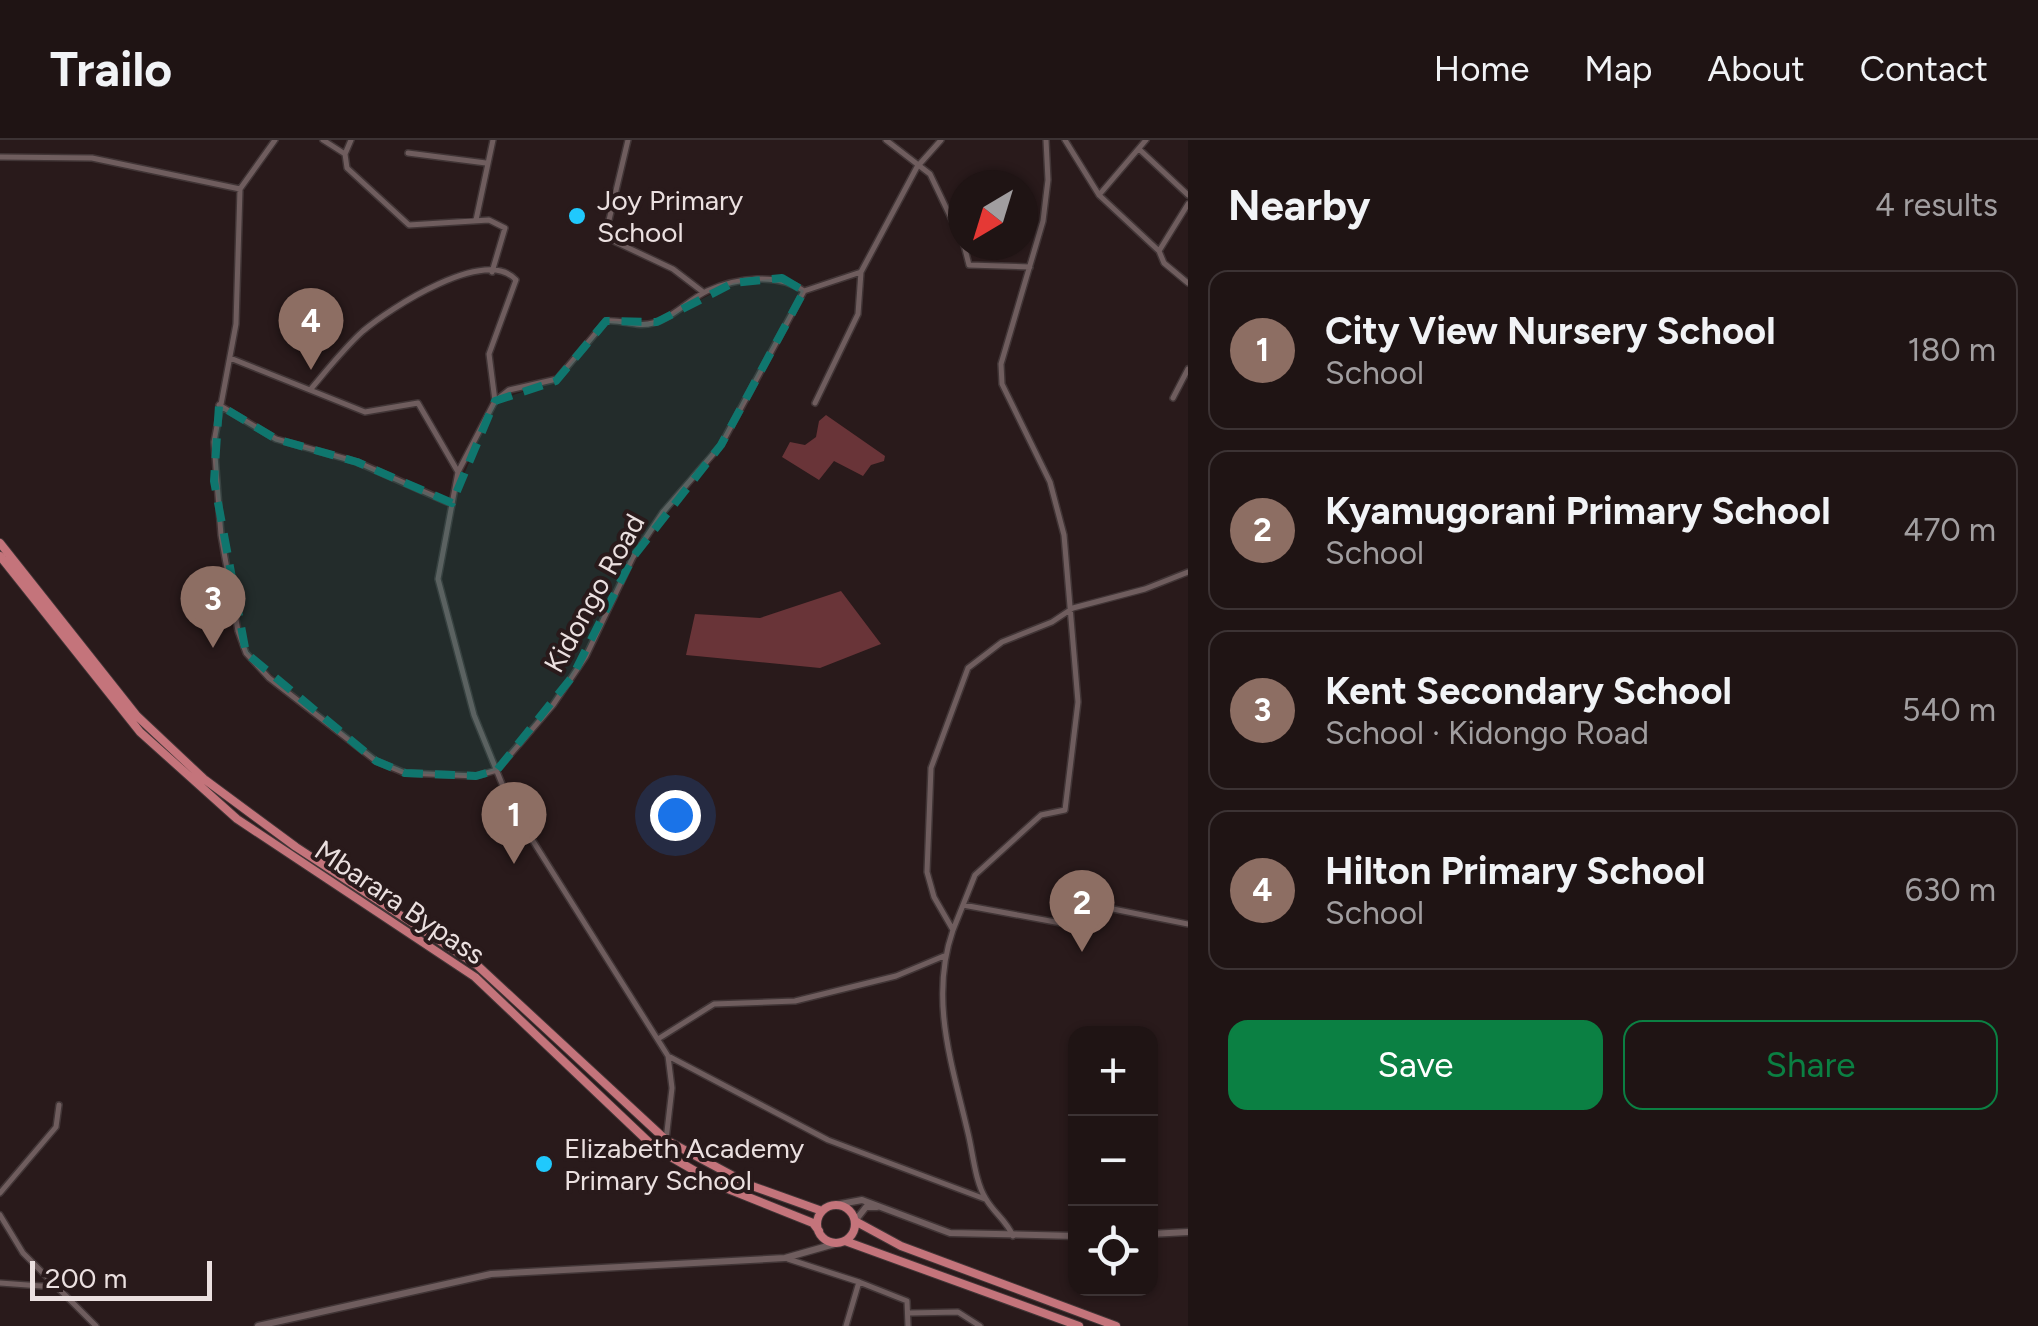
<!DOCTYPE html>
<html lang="en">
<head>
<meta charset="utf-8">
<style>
	:root { --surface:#1f1414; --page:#2c2122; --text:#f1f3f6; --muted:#a19ea0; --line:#3c3334; --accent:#0b8043 }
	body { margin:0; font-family:Figtree,sans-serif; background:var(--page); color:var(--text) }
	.controls { position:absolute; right:30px; bottom:30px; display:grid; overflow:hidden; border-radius:20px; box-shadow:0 2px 8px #0004 }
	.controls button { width:90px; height:90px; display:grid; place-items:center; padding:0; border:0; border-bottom:2px solid var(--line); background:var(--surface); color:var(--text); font:50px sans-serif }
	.compass { position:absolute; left:948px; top:30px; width:90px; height:90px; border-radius:50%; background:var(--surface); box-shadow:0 2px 8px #0004; rotate:218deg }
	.scale { position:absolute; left:30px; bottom:25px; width:182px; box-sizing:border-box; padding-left:10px; border:5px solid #ebe0e0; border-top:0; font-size:28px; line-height:35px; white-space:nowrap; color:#ebe0e0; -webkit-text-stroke:8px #291a1b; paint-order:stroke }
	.you { position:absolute; left:675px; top:675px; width:35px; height:35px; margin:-25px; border:8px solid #fff; border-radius:50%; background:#1a73e8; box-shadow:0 0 0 15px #1a73e833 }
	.badge { display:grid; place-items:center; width:65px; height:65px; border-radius:50%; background:var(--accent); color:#fff; font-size:32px; font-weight:700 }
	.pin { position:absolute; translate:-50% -82px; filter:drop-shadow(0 2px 5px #0008) }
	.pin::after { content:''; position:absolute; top:52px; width:35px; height:30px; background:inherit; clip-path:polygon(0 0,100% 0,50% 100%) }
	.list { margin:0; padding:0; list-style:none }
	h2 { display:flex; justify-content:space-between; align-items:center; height:130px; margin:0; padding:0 40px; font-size:42px }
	h2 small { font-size:32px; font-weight:400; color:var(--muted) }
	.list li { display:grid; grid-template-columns:65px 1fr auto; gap:30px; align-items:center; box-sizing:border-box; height:160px; margin:0 20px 20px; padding:0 20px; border:2px solid var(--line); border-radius:20px }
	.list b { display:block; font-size:38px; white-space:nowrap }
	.list p { margin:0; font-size:32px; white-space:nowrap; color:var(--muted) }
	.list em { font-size:32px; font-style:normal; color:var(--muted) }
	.actions { display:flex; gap:20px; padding:30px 40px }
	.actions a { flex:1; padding:22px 0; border:2px solid var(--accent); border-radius:20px; text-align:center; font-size:35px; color:var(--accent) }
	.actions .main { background:var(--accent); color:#fff }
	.icon { flex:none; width:55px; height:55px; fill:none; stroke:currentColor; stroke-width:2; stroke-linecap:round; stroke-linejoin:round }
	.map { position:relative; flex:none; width:1188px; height:1186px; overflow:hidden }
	header { display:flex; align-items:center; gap:60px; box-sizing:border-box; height:140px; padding:0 50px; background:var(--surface); border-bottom:2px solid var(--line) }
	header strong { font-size:48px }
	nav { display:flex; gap:55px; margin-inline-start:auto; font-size:35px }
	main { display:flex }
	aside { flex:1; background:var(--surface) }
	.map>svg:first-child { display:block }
	.green { fill:#693438 }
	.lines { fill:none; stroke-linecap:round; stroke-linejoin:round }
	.minor-casing { stroke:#413536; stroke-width:8 }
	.secondary-casing { stroke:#413536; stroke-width:9 }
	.trunk-casing { stroke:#413536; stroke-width:10 }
	.minor { stroke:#6f5d5e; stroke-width:5 }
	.secondary { stroke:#6f5d5e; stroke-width:6 }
	.trunk { stroke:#c4747b; stroke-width:8 }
	.marked { fill:#0f766e; fill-opacity:0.2; stroke:#0f766e; stroke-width:8; stroke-dasharray:20 12; stroke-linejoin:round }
	.poi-dot { fill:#20c9fd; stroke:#291a1b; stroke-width:4 }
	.labels { text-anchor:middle; stroke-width:8; stroke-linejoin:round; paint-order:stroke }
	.poi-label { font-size:28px; fill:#ebe0e0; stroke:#291a1b; text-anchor:start }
	.street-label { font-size:28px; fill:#ebe0e0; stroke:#291a1b }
</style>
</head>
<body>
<header>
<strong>Trailo</strong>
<nav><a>Home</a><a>Map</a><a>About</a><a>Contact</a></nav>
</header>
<main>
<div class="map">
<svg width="1188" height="1186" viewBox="0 0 1188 1186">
	<rect width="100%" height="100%" fill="#291a1b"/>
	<path class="green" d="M826 275 885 316 884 321 871 325 863 336 834 321 819 340 782 317 790 302 805 305 816 297 819 281Z
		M841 451 881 504 820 528 686 515 695 474 760 478Z"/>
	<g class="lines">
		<g class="minor-casing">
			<path id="minor" d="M275 0 240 49 236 184 214 302 221 395 238 491 246 513 269 538 376 621 405 633 476 636 497 630 553 565 586 516 633 417 663 372 721 305 804 151
				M323 0 345 14
				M351 0 345 14 347 28 409 85 489 80 505 88 492 132
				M628 0 605 97 673 129 703 152
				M886 0 930 34 963 103
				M1065 0 1099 55 1159 111
				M1139 9 1188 55
				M408 13 486 23
				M0 17 92 18 240 49
				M1099 55 1146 0
				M1188 64 1159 111 1164 123 1188 143
				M476 80 493 0
				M964 105 969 125 1030 127
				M804 151 861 132 917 27 941 0
				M230 218 310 250C327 230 344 208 363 191 390 168 486 106 516 140L489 214 495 261
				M310 250 365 272 418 263 458 332
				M1173 258 1188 229
				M815 263 858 174 861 132
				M219 265 276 299 357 322 452 364
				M963 765 1061 783 1113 769 1188 784
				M953 790 975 735 1041 675 1065 670 1078 562 1064 395 1050 342 1002 244 1001 224 1043 81 1048 40 1046 0
				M658 899 714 864 795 861 896 836 944 816
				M670 917 828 1000 985 1059
				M666 1000 672 948 668 916 511 666 474 575 438 439 458 332 495 261 509 250 557 239 606 181C622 179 637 188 653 183 674 177 688 160 707 151 736 138 778 132 804 151
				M0 1053 56 987 59 965
				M0 1075 23 1113 96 1186
				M1013 1096C1006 1080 994 1073 986 1059 975 1042 973 1013 968 993 952 924 929 859 953 790L934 757 927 732 931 628 968 528 1002 502 1052 482 1073 468 1145 449 1188 432
				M788 1119 859 1142 846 1186
				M859 1142 907 1161 908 1186
				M0 1143 55 1147
				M910 1173 958 1172 980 1186"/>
		</g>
		<g class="secondary-casing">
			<path id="secondary" d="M835 1065 862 1060 950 1093 1076 1096
				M855 1081 866 1067H877
				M1150 1094 1188 1092
				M258 1186 491 1134 785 1118 838 1103"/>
		</g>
		<g class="trunk-casing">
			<path id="trunk" d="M0 403 137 576 204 639 296 707 478 826 666 1000 752 1046 822 1071
				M0 416 140 592 237 679 475 837 655 1008 723 1047 813 1083 819 1091
				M817 1084a19 19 0 1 1 38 0a19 19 0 1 1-38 0Z
				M855 1081 901 1106 1116 1186
				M845 1101 1079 1186"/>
		</g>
		<use href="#minor" class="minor"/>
		<use href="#secondary" class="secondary"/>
		<use href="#trunk" class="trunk"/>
	</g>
	<path class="marked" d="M782 138 804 151 721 305 633 417 572 537 497 630 476 636 405 633 376 621 246 513 214 341 219 265 276 299 357 322 452 363 495 261 556 241 606 181 657 182 733 143Z"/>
	<g class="poi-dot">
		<circle cx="577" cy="76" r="10"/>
		<circle cx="544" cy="1024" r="10"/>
	</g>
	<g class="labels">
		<g class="poi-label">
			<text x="597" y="70">Joy Primary<tspan x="597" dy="32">School</tspan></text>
			<text x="564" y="1018">Elizabeth Academy<tspan x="564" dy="32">Primary School</tspan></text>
		</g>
		<g class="street-label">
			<text transform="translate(594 453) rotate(-61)" y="10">Kidongo Road</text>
			<text transform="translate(400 762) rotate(34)" y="10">Mbarara Bypass</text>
		</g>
	</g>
</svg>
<div class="controls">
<button>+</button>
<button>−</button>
<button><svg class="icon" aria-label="locate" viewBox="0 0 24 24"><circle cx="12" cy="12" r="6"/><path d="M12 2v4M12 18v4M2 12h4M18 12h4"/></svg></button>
</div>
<svg class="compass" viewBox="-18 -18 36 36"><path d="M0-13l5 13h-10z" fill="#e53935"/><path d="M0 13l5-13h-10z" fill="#a19ea0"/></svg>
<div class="scale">200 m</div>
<div class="you"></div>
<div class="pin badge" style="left:514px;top:724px;background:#8d6e63">1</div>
<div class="pin badge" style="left:1082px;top:812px;background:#8d6e63">2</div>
<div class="pin badge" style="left:213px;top:508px;background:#8d6e63">3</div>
<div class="pin badge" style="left:311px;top:230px;background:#8d6e63">4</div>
</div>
<aside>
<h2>Nearby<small>4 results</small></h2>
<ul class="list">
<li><span class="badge" style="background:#8d6e63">1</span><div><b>City View Nursery School</b><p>School</p></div><em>180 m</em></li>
<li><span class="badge" style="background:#8d6e63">2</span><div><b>Kyamugorani Primary School</b><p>School</p></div><em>470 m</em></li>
<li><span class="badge" style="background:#8d6e63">3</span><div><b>Kent Secondary School</b><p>School · Kidongo Road</p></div><em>540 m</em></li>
<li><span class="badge" style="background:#8d6e63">4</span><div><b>Hilton Primary School</b><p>School</p></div><em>630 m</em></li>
</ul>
<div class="actions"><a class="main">Save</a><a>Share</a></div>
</aside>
</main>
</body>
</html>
